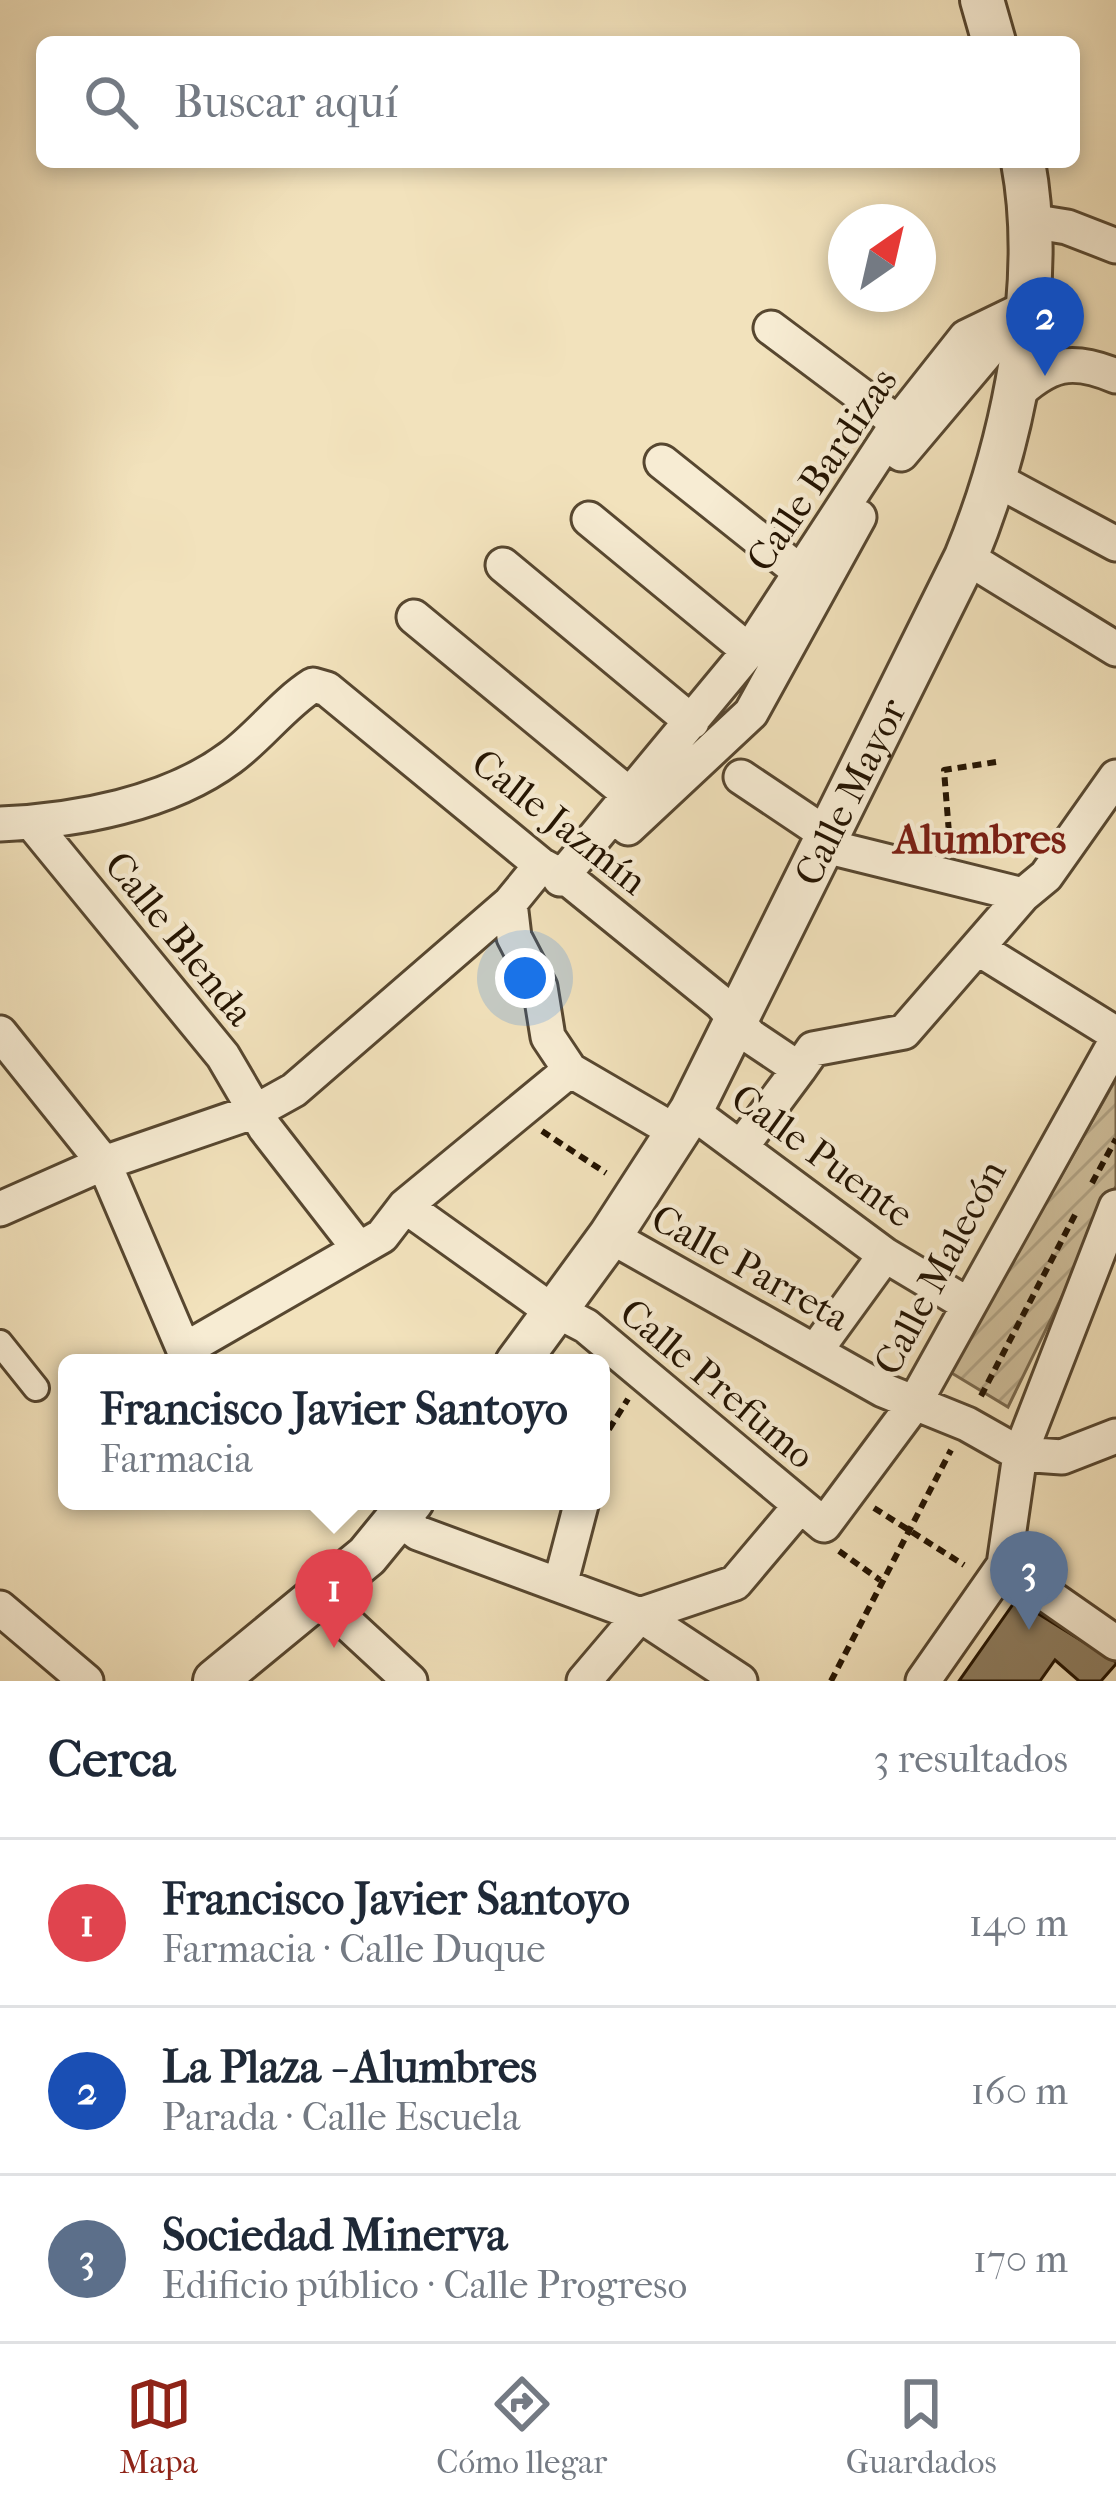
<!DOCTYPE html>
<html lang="es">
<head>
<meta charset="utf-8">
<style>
	:root { --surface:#fff; --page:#f6f6f7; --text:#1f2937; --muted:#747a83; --line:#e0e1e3; --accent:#8f2418 }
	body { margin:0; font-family:"IM FELL French Canon",serif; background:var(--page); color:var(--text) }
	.compass { position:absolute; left:828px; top:204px; width:108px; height:108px; border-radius:50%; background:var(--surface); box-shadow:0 6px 18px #0003; rotate:34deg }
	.you { position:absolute; left:525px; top:978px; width:42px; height:42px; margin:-30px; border:9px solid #fff; border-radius:50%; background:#1a73e8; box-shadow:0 0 0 18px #1a73e833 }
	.badge { display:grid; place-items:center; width:78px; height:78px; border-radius:50%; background:var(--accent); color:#fff; font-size:39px; font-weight:700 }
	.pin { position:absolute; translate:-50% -99px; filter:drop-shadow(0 3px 6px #0008) }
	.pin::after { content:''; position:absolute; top:63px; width:42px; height:36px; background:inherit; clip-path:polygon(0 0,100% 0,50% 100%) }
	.popup { position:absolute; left:58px; top:1354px; width:552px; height:156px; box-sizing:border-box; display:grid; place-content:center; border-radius:18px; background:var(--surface); filter:drop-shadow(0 3px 9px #0005); font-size:39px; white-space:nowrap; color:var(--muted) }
	.popup b { font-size:45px; color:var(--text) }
	.popup::after { content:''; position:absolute; left:50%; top:100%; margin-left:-24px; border:24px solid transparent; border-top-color:var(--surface) }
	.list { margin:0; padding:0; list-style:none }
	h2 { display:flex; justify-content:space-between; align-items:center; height:156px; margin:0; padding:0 48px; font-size:51px }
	h2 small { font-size:39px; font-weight:400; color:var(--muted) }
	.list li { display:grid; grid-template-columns:78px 1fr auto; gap:36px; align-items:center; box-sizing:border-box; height:168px; padding:0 48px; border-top:3px solid var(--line) }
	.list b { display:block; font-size:45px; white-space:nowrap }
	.list p { margin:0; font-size:39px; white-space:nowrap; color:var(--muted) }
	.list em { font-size:39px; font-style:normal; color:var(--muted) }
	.icon { flex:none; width:66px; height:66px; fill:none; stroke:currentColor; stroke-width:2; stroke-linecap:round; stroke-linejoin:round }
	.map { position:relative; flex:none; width:1116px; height:1681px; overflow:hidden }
	.search { position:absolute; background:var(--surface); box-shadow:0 6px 18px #0003; left:36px; right:36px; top:36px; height:132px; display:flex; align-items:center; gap:30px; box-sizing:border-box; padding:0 42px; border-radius:18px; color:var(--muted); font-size:45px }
	.sheet { height:660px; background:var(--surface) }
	nav { display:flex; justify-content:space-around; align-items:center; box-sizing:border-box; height:168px; border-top:3px solid var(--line); background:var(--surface); font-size:33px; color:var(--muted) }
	nav a { display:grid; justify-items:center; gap:6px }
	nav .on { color:var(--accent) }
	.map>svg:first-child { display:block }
	.garden { fill:url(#garden-furrows); stroke:#79694e; stroke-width:3 }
	.building { fill:#8f7f62; stroke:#231301; stroke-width:3 }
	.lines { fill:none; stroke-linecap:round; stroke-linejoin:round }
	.pedestrian-casing { stroke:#574730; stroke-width:30 }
	.minor-casing { stroke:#574730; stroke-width:39 }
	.tertiary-casing { stroke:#574730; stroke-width:48 }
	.path { stroke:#231301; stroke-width:6; stroke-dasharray:9 6; stroke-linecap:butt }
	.pedestrian { stroke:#f7ecd3; stroke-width:24 }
	.minor { stroke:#f7ecd3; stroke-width:33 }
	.tertiary { stroke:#f7ecd3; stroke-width:42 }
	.labels { text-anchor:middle; stroke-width:9; stroke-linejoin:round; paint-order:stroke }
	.street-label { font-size:39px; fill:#231301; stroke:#f7ecd3 }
	.neighbourhood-label { font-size:42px; font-weight:bold; fill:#7a1f14; stroke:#f7ecd3 }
</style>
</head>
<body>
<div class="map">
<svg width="1116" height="1681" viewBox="0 0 1116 1681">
	<defs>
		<pattern id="garden-furrows" width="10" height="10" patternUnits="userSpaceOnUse" patternTransform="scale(3)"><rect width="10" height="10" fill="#cfbf9c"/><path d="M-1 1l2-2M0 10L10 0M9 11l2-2" fill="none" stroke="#b1a385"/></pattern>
	</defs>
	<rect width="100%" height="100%" fill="#f2e2bc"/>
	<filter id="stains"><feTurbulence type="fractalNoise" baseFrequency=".00167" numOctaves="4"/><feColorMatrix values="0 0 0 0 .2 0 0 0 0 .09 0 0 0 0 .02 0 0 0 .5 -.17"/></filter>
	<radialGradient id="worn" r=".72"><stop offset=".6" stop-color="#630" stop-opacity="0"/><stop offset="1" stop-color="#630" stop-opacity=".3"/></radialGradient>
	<path class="garden" d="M1116 1079V1186L1008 1407 950 1372Z"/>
	<path class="building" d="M1016 1600 1116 1662V1664L1101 1681H1079L1055 1660 1040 1681H959Z"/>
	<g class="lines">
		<g class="pedestrian-casing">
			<path id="pedestrian" d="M0 1343 36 1388"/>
		</g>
		<g class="minor-casing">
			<path id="minor" d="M1030 221 1067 227 1116 246
				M771 328 898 423
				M1014 396C1049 363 1071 357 1116 376
				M901 454 1015 319
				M662 462 800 572
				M995 479 1116 544
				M589 519 749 651
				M966 557 1116 649
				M503 565 692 722
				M414 617 631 796
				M741 777 826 834
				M32 823 223 1056 265 1128 359 1249
				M0 824C75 821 168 804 230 758 259 737 283 704 313 685L327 689 541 865 572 882 721 1003 750 1036 799 1069 741 1147
				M628 828 751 713 859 517
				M821 845 1023 895
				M560 879 749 651 898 423 966 337 1024 309
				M510 903 514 937 540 987 548 1037 570 1070 678 1133
				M979 949 1116 1034
				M0 1033 104 1163 184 1350 382 1236 405 1206 570 1070
				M799 1069 813 1049 904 1032 1023 895 1046 876 1116 777
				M691 1111 885 1255 967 1304
				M405 1206 538 1301 586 1326 824 1525 914 1404 1116 1041
				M0 1209 104 1163 258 1110 294 1090 510 903 541 865
				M610 1236 883 1390 967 1424 1020 1454 1062 1457 1116 1436
				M816 1350 885 1255
				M399 1519 418 1533 640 1615 740 1681
				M1004 1565 1116 1643
				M560 1585 582 1501
				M319 1597 410 1681
				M0 1608 86 1681
				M584 1681 640 1615 735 1583 800 1506
				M923 1681 1004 1565 1020 1454 1116 1207"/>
		</g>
		<g class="tertiary-casing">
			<g id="tertiary">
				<path d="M982 0 994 42"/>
				<path id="s1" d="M517 1363 610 1236 691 1111 966 557C1013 443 1046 284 1023 162"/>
				<path d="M215 1681 367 1556 412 1501"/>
			</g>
		</g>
		<path class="path" d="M950 846 944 770 996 762
			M542 1131 606 1173
			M1092 1183 1116 1139
			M981 1396 1077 1211
			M601 1442 628 1399
			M874 1508 964 1565
			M839 1551 880 1580
			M831 1681 951 1450"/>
		<use href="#pedestrian" class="pedestrian"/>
		<use href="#minor" class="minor"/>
		<use href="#tertiary" class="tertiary"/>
	</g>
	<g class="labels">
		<g class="street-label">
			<text transform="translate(821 469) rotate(-56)" y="14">Calle Bardizas</text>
			<text dy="14" stroke="none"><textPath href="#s1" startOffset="663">Calle Mayor</textPath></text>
			<text transform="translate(560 821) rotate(38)" y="14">Calle Jazmín</text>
			<text transform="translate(180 938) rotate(51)" y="14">Calle Blenda</text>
			<text transform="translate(823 1155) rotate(36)" y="14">Calle Puente</text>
			<text transform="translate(751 1267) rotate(29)" y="14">Calle Parreta</text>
			<text transform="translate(939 1267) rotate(-62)" y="14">Calle Malecón</text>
			<text transform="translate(718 1383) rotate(40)" y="14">Calle Prefumo</text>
		</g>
		<g class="neighbourhood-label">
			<text x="980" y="853">Alumbres</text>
		</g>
	</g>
	<rect width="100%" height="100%" filter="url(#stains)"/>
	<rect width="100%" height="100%" fill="url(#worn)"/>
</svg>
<svg class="compass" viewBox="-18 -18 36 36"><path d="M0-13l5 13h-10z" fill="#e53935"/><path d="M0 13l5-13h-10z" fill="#747a83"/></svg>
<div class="you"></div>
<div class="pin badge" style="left:334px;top:1648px;background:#e0444e">1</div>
<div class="popup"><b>Francisco Javier Santoyo</b>Farmacia</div>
<div class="pin badge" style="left:1045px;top:376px;background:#1a4fb4">2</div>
<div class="pin badge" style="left:1029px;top:1630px;background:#5c6f8a">3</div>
<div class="search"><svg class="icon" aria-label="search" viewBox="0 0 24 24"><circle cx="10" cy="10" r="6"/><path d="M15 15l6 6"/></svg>Buscar aquí</div>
</div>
<section class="sheet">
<h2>Cerca<small>3 resultados</small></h2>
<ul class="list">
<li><span class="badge" style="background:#e0444e">1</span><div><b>Francisco Javier Santoyo</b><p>Farmacia · Calle Duque</p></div><em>140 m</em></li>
<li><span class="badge" style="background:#1a4fb4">2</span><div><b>La Plaza - Alumbres</b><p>Parada · Calle Escuela</p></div><em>160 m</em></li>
<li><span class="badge" style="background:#5c6f8a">3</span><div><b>Sociedad Minerva</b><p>Edificio público · Calle Progreso</p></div><em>170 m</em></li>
</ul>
</section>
<nav>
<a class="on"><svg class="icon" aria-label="map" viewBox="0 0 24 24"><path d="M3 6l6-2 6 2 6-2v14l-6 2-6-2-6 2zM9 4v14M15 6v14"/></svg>Mapa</a>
<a><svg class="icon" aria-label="directions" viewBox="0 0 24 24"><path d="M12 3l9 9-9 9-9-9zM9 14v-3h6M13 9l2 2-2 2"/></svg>Cómo llegar</a>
<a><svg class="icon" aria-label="saved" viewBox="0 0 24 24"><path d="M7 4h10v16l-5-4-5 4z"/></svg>Guardados</a>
</nav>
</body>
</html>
